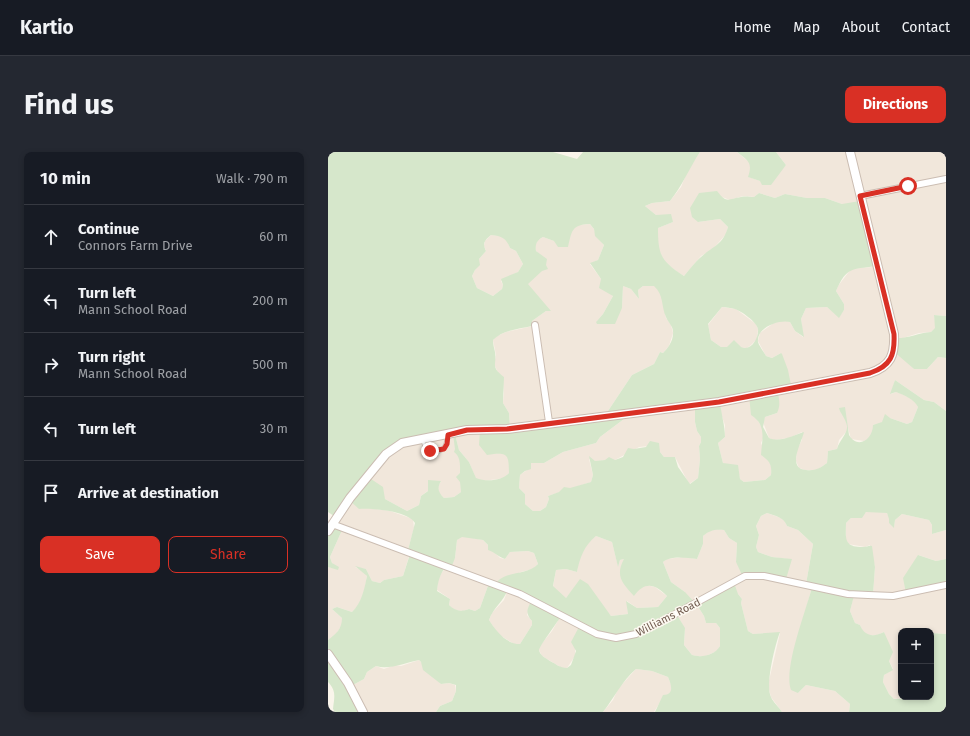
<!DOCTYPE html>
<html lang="en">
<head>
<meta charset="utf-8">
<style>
	:root { --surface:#171b24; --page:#242831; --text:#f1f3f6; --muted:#9ea1a6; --line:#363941; --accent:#d93025 }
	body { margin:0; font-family:"Fira Sans",sans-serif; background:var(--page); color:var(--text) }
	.controls { position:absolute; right:12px; bottom:12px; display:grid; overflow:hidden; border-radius:8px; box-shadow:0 2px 6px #0003 }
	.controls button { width:36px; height:36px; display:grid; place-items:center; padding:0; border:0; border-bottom:1px solid var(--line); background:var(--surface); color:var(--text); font:20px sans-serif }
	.stop { position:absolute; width:12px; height:12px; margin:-9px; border:3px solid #d93025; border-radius:50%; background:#fff }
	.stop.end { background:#d93025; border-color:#fff; box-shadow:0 1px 4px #0008 }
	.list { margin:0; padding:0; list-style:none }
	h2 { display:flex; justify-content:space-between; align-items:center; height:52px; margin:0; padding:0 16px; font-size:17px }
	h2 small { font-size:13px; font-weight:400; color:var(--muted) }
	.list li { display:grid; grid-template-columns:26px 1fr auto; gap:12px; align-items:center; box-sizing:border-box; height:64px; padding:0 16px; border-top:1px solid var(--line) }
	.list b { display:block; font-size:15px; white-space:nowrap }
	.list p { margin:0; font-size:13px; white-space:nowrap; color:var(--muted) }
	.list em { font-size:13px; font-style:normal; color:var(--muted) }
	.actions { display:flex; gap:8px; padding:12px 16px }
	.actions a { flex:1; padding:9px 0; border:1px solid var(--accent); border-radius:8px; text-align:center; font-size:14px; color:var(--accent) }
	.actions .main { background:var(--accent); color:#fff }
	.icon { flex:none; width:22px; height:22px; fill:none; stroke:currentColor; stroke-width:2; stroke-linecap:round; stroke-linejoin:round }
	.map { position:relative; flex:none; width:618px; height:560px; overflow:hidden; border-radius:8px }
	header { display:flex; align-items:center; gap:24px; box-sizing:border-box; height:56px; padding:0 20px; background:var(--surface); border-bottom:1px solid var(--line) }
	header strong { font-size:19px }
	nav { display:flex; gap:22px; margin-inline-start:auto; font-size:14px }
	.intro { display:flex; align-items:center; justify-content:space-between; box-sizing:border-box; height:96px; padding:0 24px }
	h1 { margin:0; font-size:28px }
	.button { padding:10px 18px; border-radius:8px; background:var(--accent); color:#fff; font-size:14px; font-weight:700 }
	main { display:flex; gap:24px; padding:0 24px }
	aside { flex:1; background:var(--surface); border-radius:8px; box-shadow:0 2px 6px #0003 }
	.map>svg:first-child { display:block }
	.residential { fill:#f1e7db }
	.green { fill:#d6e7cb; fill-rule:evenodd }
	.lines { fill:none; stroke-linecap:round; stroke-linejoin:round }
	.service-casing { stroke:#cbbdb2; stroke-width:4.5 }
	.minor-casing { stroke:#cbbdb2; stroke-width:8 }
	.tertiary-casing { stroke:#cbbdb2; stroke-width:10 }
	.service { stroke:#fff; stroke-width:3 }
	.minor { stroke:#fff; stroke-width:6 }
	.tertiary { stroke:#fff; stroke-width:8 }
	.route { stroke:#d93025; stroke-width:5 }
	.labels { text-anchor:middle; stroke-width:3; stroke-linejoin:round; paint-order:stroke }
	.street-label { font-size:11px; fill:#725d51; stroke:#fdf9f1 }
</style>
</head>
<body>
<header>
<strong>Kartio</strong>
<nav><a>Home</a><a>Map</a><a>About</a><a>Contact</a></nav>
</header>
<div class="intro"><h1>Find us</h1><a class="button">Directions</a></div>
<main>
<aside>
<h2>10 min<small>Walk · 790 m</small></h2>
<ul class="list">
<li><svg class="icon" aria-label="ahead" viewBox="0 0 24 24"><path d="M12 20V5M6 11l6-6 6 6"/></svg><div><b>Continue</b><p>Connors Farm Drive</p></div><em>60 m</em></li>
<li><svg class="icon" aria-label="left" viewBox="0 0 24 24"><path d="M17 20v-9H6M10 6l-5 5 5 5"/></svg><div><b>Turn left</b><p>Mann School Road</p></div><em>200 m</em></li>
<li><svg class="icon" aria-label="right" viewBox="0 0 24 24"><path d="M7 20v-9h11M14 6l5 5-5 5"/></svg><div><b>Turn right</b><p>Mann School Road</p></div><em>500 m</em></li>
<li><svg class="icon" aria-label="left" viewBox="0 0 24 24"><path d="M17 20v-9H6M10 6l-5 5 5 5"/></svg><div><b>Turn left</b></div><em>30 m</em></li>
<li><svg class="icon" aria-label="arrive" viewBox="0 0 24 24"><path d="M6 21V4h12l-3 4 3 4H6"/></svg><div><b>Arrive at destination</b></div></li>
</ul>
<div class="actions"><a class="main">Save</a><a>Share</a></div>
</aside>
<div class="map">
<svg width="618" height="560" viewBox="0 0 618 560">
	<rect width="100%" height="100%" fill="#faf5eb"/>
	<path class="residential" d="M372 0H409L422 11 423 15 421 25 432 29 453 18 458 13 448 0H618V164L606 163 608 176 603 180 591 181 575 186H566L577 208 586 217H599L610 205 618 206V259L606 250 596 248 567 228 563 242 568 240 572 241 588 249 590 255 584 270 579 272 562 266 551 272 545 273V281L541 287 536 289 523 287 520 276 518 280 511 288 509 297 500 299 499 311 489 318H477L471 316 468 309 469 297 474 288V280L461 286 446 288 441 286 435 270 437 265 449 261 453 201 444 206 438 204 430 189 432 181 447 170 456 168 462 170 467 179 475 185 473 167 478 156 499 155 511 165 516 158V152L508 139 510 134 523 117 544 115 514 52 497 46H479L457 42 447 46 431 41 426 45 415 44 402 48 394 45 370 70 392 67 400 75 398 82 385 97 373 104 356 124 349 120 336 109 330 96V76L345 70 328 63 317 54 324 51 342 49 353 35 359 20Z
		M262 72 266 77 268 84 276 93 270 108 262 112 273 127V131L285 144 275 162 268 170 294 156 295 134 303 137 311 147 310 138 315 134H327L331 138 335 148 338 166 343 173 345 181 341 194 335 201 332 200 326 212 304 223 278 262 182 276 181 261 175 251 176 241 175 231 166 212 168 203 165 188 169 184 178 180 205 174 204 169 218 159 199 132 218 113 215 106 208 99 207 93 210 88 215 85 226 89 251 73Z
		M163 83 173 84 179 88 182 96 188 99 195 112 190 120 173 129 175 133 174 137 165 144 149 136 144 124 147 118 151 113V107L158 99 156 94 157 89Z
		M394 155 408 157 428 172 430 177 429 187 423 193 419 196 393 195 383 188 380 173Z
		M421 243 424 259 435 277 436 284 433 291 444 316 443 323 437 328 416 330 412 327 410 317 395 311 390 291 397 285V273L393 262 392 249Z
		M367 252V270L369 279 373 285V290L371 294 372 307 370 326 361 332 347 305H336L332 300 321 294 311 295 287 308 267 309 261 307 265 323 263 330 220 344 221 347 218 355 212 359H205L197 352V342L191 336 192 323 203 315 202 311H216L235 300 268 291 272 285 300 264Z
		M152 278 159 302 174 301 179 303 181 307V321L177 326 155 329 148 327 141 310 131 298 127 282Z
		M125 282 132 309 133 340 126 345 116 346 111 341 110 335 113 329 93 344 91 353 79 359 57 347 40 325 75 292Z
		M22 349 31 356H42L62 359 85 367 86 376 80 398 82 401 75 424 56 428 52 431 44 429 38 417 27 415 37 420 39 424 36 441 30 454 24 460 9 455 4 457 14 466V473L7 484 0 488V415L10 417 4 411 2 405 15 376 6 372Z
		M549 359 559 361 566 375 567 368 574 362 601 368 604 373V382L618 378V407L608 409 590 403 618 433V482L603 481V479L597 476 587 479H573V545H576L575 546 566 547 561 542 555 530 556 523 565 517 561 509 556 480 549 483H540L535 480 532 473 527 471 522 459 526 443H545L547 415 542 393 537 395 520 392 518 388V371L523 366H533L538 360Z
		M439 361 453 366 457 369 459 374 470 378 485 392 478 432 484 435 478 457 470 541 478 533 507 539 522 552 521 560H454L443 545 440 533 452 481 425 482 420 479 413 451 414 447 410 442 369 453 376 464 378 471H388L392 476V494L389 499 378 504H369L364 503 356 493 357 477 349 463 357 440 343 430 335 410 339 407 355 405 369 407 375 392V384L381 379 389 377 396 378 401 386 409 391 408 410 425 421 431 420 455 427 460 407 444 405 430 400 428 395 431 383 428 374 433 364Z
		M134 384 155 388 172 406 177 407 182 400 200 399 206 401 210 412 205 417 193 420 168 431H161L152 456 147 459 141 457 135 459 126 458 121 453 122 447 109 438 110 427 114 420 127 406 129 388Z
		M268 384 284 390 290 414 292 408 296 407 306 443 311 436 318 433 327 435 339 444 330 455 309 456 299 449 300 462 283 464 271 450 243 440 237 447 225 435 228 418 238 417 249 420 251 406 259 391Z
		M180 437 205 446 199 463 204 469V473L192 492H186L170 482 161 468 164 461 176 448Z
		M233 463 252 473 247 495V504L239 516H234L214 504 211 498V495L224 479Z
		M91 508 113 532 121 531 127 533 128 539 124 549 112 554 108 560H35L23 534 36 527 39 520 48 514 56 517 67 513 73 514Z
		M308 517 324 519 340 525 344 535 343 540 334 547 326 560H275L285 548 290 537Z"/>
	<path class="green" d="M0 0H225L249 7 255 0H372C361 17 354 34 342 49L324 51 317 54 328 63 343 62 345 70 330 76C330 103 333 109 356 124 361 118 367 110 373 105 385 94 395 93 400 75L392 67 370 70 364 65 362 56 371 41 389 39C399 52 400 47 413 45 417 44 422 45 426 45L431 41 447 46 457 42 479 46H497L514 52 532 49 547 114C524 118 519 114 508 139L516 152V158L511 166 499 155 478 156 473 167 476 185 467 179 462 170C452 167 428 175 430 190 431 194 436 200 438 204L444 206 453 201 454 202 460 218 463 233 449 237C451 246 453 253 449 261L437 265 435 275 441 286C453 291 465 283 476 280 474 290 458 316 478 318 488 319 492 316 499 311L500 299 509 297C511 289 520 281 519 274 518 267 512 261 511 256L517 255 521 283C530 298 545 287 545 273L554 270 557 262 562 266 579 272 584 270 590 255C586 247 576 243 568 240L562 242 567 228 596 248 606 250 618 259V378L604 382V373L601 368 574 362 567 368 566 376 561 371V367L559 361 538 360 534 366H523L518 371C518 386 515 395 535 395 539 395 541 393 544 394L547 415 545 443 526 444 522 459 527 471 532 473C537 485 546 485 556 480L565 500 561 509 565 518 556 523 555 530 561 542 566 547 603 545V481L618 482V560H521L522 552 507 539 478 533 470 541 463 538C455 517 478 459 484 435L478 432 485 392 470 378 459 374C456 365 447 364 439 361L433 364 428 374 431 383 428 395 430 400 444 405 464 407 458 427 431 420 414 423 408 410 409 391 401 386 396 378C387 377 382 378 375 384V392L369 407C358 406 344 403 335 410L343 430 357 440 367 451 349 463 357 476 356 493 364 503C374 506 387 503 392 494V476L388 471H378L376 464 369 453 405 428 410 442 414 447 413 451 420 479 425 482 452 480C447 493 437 533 443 545 445 550 451 555 454 560H327L335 543C347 543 343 532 340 525L324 519 308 517C294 529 286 546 275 560H108L112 554 124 549 128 539V533L121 531 113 532 95 518 93 510 91 508C77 511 61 518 48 514L39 520 36 527 23 534 35 560H7L5 557C6 546 9 539 0 530V488C8 482 14 477 14 466L4 457 9 455 24 460C34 450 36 438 39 424L27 414 38 417 44 429 52 431 56 428 75 424 82 402 80 398 87 371C80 359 44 356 31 357L22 349 9 366 0 360ZM262 72 266 77 267 84 276 93 270 108 262 111 273 127 271 136 285 144 275 162 268 170 269 172H287L294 156 295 134 303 137 311 147 310 138 315 134H326C336 143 333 154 338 165 340 171 346 174 345 182 345 189 340 196 335 201L332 200 326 212 304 223 278 262 182 276 181 261 175 251 176 225C162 214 169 214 167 200 166 196 165 192 165 188 174 178 191 177 204 174V169L218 159H223L200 132 214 119 220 117 218 113 219 107 208 99C207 92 209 88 215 85L226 89 230 95H240C244 79 243 73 262 72ZM163 83C174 84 178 86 182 96L188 99 195 112 190 120 173 127 175 133 174 137 165 144 149 136 144 124 147 118 152 113 151 107 158 99C154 91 157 88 163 83ZM394 155C398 155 403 156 407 157 413 159 429 170 430 177 431 186 423 200 413 195 411 193 408 190 406 188L399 195H393L383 188 380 172ZM421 243 423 263C439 273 434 287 433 303 442 309 444 313 443 323L437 328 416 330 412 327 410 313 395 311 390 291 397 285C397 273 393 262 392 249ZM367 253V270L369 279 373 285V290L371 294 372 307 370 326 362 332 350 315 347 305H336L332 300 331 291 322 289 318 295 306 297 300 296 295 305 287 308 281 305 277 308 267 309 261 304 265 323 263 330 242 336 236 335 231 340 220 344 221 347 218 355 212 359H205L197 352V342L191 336 192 323 197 319 203 317V311H216L235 300 268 291 272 285 300 264ZM152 278 151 293 159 303C179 300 181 301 181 321 174 329 158 330 148 326L141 310 131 298 127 282ZM125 282 127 297 126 300C133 305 132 314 132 321L128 325 132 330 133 340 126 345 116 346C110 340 109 336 113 329L100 328V339L93 344 91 353 79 359 57 347 55 335 40 325 58 303 75 292ZM268 384 284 390 290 415 292 408 296 407C287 424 294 431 306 444 317 429 327 432 339 444L330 455 309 456 298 449 300 462 283 464 260 432 252 427 238 446 225 434 228 418 238 417 249 420C252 405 256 394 268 384ZM134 385 155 388 160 393V398C167 400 170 405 177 407L182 400 200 399 206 401 210 412C199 424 178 418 168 431H161L152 456 147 459 141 457C133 460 127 459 121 453L122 447 109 439C110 429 112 423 117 415L123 416 127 406 129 388ZM180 437 205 446C200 456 196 460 204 469V473L192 492C178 492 168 479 161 468 165 456 176 449 180 437ZM234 463 252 473 243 490 248 499 243 513 239 516C232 516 228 512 222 509 218 506 212 504 211 498 211 495 230 469 234 463Z
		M409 0H448L458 13 443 33H434L432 29 420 25C425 10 420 9 409 0Z
		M606 163 618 164V206L610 205 599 217H586L564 198 566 186C579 187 590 181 603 180L607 176Z
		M6 372 15 376 2 405 4 411 11 415 10 418 0 415V379Z
		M590 403 608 409 618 407V433L578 441 575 426Z"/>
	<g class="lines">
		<g class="service-casing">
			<path id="service" d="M95 288 97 296C111 305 119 297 119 283"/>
		</g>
		<g class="minor-casing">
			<path id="minor" d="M532 44 618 27
				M207 173 221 270
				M4 372 192 442 269 482 288 486 308 482 327 473 417 424H436L520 442 540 443 565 444 618 433"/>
		</g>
		<g class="tertiary-casing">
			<path id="tertiary" d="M0 379 22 346 58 302 74 291 139 278 179 277 391 250 542 221C563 214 567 203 566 182L522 0
				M0 502 20 531 35 560"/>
		</g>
		<use href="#service" class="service"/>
		<use href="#minor" class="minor"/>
		<use href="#tertiary" class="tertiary"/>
	</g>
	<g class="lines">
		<path class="route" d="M102 299 116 297 119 292 120 283 139 278 179 277 391 250 542 221C563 214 567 203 566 182L532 44 580 34"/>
	</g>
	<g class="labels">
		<g class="street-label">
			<text transform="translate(340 465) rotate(-27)" y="4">Williams Road</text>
		</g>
	</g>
</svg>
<div class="controls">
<button>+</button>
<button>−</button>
</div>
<div class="stop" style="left:580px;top:34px"></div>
<div class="stop end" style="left:102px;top:299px"></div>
</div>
</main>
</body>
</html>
